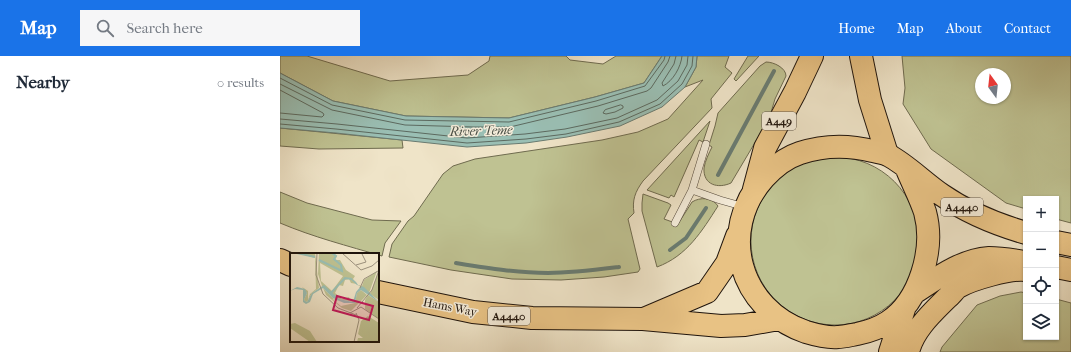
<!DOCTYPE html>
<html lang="en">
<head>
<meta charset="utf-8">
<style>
	:root { --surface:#fff; --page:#f6f6f7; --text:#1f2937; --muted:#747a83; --line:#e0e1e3; --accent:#1a73e8 }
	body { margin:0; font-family:"IM FELL French Canon",serif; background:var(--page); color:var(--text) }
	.controls { position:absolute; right:12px; bottom:12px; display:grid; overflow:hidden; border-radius:0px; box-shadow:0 1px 3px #0004 }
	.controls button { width:36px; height:36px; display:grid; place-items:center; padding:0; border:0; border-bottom:1px solid var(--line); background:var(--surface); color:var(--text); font:20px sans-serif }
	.compass { position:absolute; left:695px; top:12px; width:36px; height:36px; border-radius:50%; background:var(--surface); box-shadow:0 1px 3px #0004; rotate:345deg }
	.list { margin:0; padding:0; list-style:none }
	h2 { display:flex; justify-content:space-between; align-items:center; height:52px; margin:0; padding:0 16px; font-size:17px }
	h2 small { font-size:13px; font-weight:400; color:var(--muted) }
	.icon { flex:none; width:22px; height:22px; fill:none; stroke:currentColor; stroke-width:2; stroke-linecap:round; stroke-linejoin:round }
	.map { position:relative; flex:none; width:791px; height:296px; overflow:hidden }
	header { display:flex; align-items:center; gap:24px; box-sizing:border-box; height:56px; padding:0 20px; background:var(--accent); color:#fff }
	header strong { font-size:19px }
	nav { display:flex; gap:22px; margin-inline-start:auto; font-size:14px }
	.search { width:280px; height:36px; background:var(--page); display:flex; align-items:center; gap:10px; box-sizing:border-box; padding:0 14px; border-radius:0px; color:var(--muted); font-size:15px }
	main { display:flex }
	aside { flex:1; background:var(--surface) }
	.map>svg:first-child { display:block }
	.green { fill:#bfc292; stroke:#6f6b4f; fill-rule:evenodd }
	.water { fill:#9abfb4; stroke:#697b71 }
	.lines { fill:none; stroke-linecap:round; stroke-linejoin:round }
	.shore { stroke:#5c6a60; stroke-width:1 }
	.stream { stroke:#697b71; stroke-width:4 }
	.lane-casing { stroke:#53483b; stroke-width:8 }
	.primary-casing { stroke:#1f140c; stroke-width:24 }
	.highway-casing { stroke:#1f140c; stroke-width:24 }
	.lane { stroke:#f5eddb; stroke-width:7 }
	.primary { stroke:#e8c284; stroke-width:22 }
	.highway { stroke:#e8c284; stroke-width:22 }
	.labels { text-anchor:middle; stroke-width:3; stroke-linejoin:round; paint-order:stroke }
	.shield { fill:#f5eddb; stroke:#5f554a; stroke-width:1 }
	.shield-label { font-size:11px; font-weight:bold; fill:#1f140c }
	.street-label { font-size:12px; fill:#1f140c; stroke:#f5eddb }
	.water-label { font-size:13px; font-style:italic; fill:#4a5047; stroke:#f5eddb }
	.inset-river { fill:none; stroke:#9abfb4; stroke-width:2 }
	.inset-road { fill:none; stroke:#9c917d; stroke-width:1 }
	.view { fill:#c2185b; fill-opacity:0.15; stroke:#c2185b; stroke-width:2 }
	.inset-edge { fill:none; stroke:#1f140c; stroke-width:2 }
</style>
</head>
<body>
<header>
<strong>Map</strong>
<div class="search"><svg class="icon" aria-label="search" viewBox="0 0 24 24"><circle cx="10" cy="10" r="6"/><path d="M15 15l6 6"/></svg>Search here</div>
<nav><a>Home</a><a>Map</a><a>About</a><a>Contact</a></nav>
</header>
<main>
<aside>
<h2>Nearby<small>0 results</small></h2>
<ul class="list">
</ul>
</aside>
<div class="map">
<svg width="791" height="296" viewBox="0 0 791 296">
	<rect width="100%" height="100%" fill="#efe4c8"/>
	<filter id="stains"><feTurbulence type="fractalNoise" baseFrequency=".005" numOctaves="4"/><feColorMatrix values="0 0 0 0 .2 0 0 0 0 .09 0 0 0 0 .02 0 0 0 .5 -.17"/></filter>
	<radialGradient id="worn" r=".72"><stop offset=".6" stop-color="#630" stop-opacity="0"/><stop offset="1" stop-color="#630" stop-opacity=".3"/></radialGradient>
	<path class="green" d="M0 0H27L110 25 188 19 209 5 210 0H286L290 4 323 8 336 0H382L364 27 315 41 229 62 126 60 53 45 0 17Z
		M417 0H449L445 11 452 17 431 43 432 52 363 125C355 136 352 144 354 157L348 163 360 213 358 216 324 221 281 224 232 223 171 214 109 201 112 188 128 165 134 160 163 118 173 110 195 103 322 84 358 76 388 63 423 24 405 31 416 11Z
		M468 0H479L456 25 454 23Z
		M622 0H791V167L776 163V143H746V153L726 147 651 93 623 48 625 32ZM701 18H725V42H701Z
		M486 6C494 6 506 12 506 20L495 43 489 63 451 127C438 133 423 129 424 112 425 105 429 97 432 91L429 89 435 70 438 57 480 10Z
		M430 65 423 86 419 84 394 141 391 139 389 142 367 134Z
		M0 72 122 84 123 92 39 93 0 90Z
		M471 185a84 84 0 1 1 168 0a84 84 0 1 1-168 0Z
		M0 136 27 147 92 164 121 165 105 187 102 200C68 190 33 181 0 167Z
		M363 138 388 147 391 149 384 163 398 168 412 146C420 141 432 141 438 150 422 175 407 200 377 211L362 155V147Z
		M741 236 746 237V281H776V243L791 247V296H660L662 291 697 249 720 240Z"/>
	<path class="water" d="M382 0H417L416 11 405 31 382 51 340 70 287 81 246 87 187 91 56 77 0 72V17L53 45 126 60 229 62 315 41 364 27Z"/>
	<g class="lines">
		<path class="shore" d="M396 0 394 8 382 27 383 30C393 25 401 11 402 0
			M0 22 52 49 125 64 229 66 316 45 365 30 384 4 385 0
			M0 28 52 54 125 69 193 71H230L318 50 367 35 371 32 388 6 390 0
			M0 34 43 57 44 59 42 61 0 57
			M341 49 343 50V52L335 56 326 58 323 57 325 54Z
			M0 63 57 68 187 82 245 78 285 73 337 62 377 44 398 25 407 9 408 0
			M0 68 56 73 187 87 246 83 286 78 339 66 380 48 402 28 412 10 413 0"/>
		<path class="stream" d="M438 119 494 15
			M390 194 406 182 426 152
			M176 207C207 212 237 217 268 217 292 217 315 214 339 211"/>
		<g class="lane-casing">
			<path id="lane" d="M426 88 412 134 440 144 465 151
				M395 167 412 134"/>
		</g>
		<g class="primary-casing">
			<path id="primary" d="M581 0 590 44 607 98
				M474 133 485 92 515 36 532 0"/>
		</g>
		<g class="highway-casing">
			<path id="highway" d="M626 111C632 126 640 141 645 156 655 193 640 245 608 266 599 272 587 276 577 278 571 279 564 281 558 281 547 282 536 279 526 276 459 253 437 175 484 122 494 111 505 102 520 97 544 89 569 89 593 95 598 96 603 97 608 99 627 109 643 126 662 139 688 157 715 168 746 177
				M776 186 791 189
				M0 204 11 209
				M776 211 791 214
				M98 236 193 256 252 262 363 263 441 270 465 269 499 263
				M634 237C657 222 681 204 709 202 721 202 733 204 744 206
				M366 262 427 236 447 207 457 180
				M610 296 624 253
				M628 296C633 274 652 257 667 242 671 239 674 234 678 231 692 223 730 212 746 214"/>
		</g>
		<use href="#lane" class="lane"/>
		<use href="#primary" class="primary"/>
		<use href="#highway" class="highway"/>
	</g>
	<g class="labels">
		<g class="shield">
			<rect x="482" y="56" width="34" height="18" rx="3"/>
			<rect x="661" y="142" width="42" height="18" rx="3"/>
			<rect x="208" y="251" width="42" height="18" rx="3"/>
		</g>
		<g class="shield-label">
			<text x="499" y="69">A449</text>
			<text x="682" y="155">A4440</text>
			<text x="229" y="264">A4440</text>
		</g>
		<g class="street-label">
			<text transform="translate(170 251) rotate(11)" y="4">Hams Way</text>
		</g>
		<g class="water-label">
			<text transform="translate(201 74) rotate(-2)" y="5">River Teme</text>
		</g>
	</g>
	<g transform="translate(10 197)">
		<rect width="89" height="89" fill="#efe4c8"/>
		<path d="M8 0H25L29 35 22 40 17 49 14 47 17 40 12 34 18 38V47L20 41 26 36 25 5ZM29 0H44L47 3 45 7H50L56 17 65 23 63 26 67 31 61 30 59 26 55 27 53 33 49 32 45 40 52 46 59 44 60 47 65 46 63 49 49 46 32 33 28 21ZM30 10 53 23 42 38 31 28ZM87 18 79 40 68 32 72 33 74 27ZM88 20 89 23V47L80 41ZM33 35 44 46 52 49 42 46 51 53 65 50 67 40 71 37 77 42 61 58 52 55 36 42ZM78 42 89 49V66L75 56V47ZM78 63 89 70V89H67L68 85H73L68 81 71 68ZM5 70 20 78 27 89H20L0 75V71Z" fill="#bfc292" fill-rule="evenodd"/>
		<path d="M59 25H61L66 29 68 32 74 34 89 49 71 37 67 40 65 50H54L43 45 33 35 23 41 20 49 16 51 13 49V37L5 36 0 38 7 34 15 36 17 40 14 47 17 49 22 40 34 32 49 46 63 49 66 39 71 33 67 32Z" fill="#9abfb4"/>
		<path class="inset-river" d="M7 0 25 4M29 7 52 18 51 12 44 6 46 3 42 0M40 41 55 25 62 26"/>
		<path class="inset-road" d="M27 0 26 22 33 41 48 55 66 62M52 0 71 17 82 13 89 7M66 12 76 9 72 1M70 35 74 26 88 18M67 55 82 37 89 17M60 60 71 54 89 66M64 89 69 67 66 60"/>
		<path class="view" d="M47 43 83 53 79 67 43 57Z"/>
		<rect width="89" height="89" class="inset-edge"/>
	</g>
	<rect width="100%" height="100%" filter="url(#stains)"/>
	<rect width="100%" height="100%" fill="url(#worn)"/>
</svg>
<div class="controls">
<button>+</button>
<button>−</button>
<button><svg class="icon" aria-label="locate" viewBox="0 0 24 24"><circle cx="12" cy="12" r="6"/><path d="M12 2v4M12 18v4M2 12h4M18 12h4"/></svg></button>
<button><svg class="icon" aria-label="layers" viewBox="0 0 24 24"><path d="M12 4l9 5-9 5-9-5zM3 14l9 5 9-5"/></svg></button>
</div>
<svg class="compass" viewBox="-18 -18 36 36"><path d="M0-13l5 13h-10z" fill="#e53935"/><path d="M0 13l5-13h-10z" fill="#747a83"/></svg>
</div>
</main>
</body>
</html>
